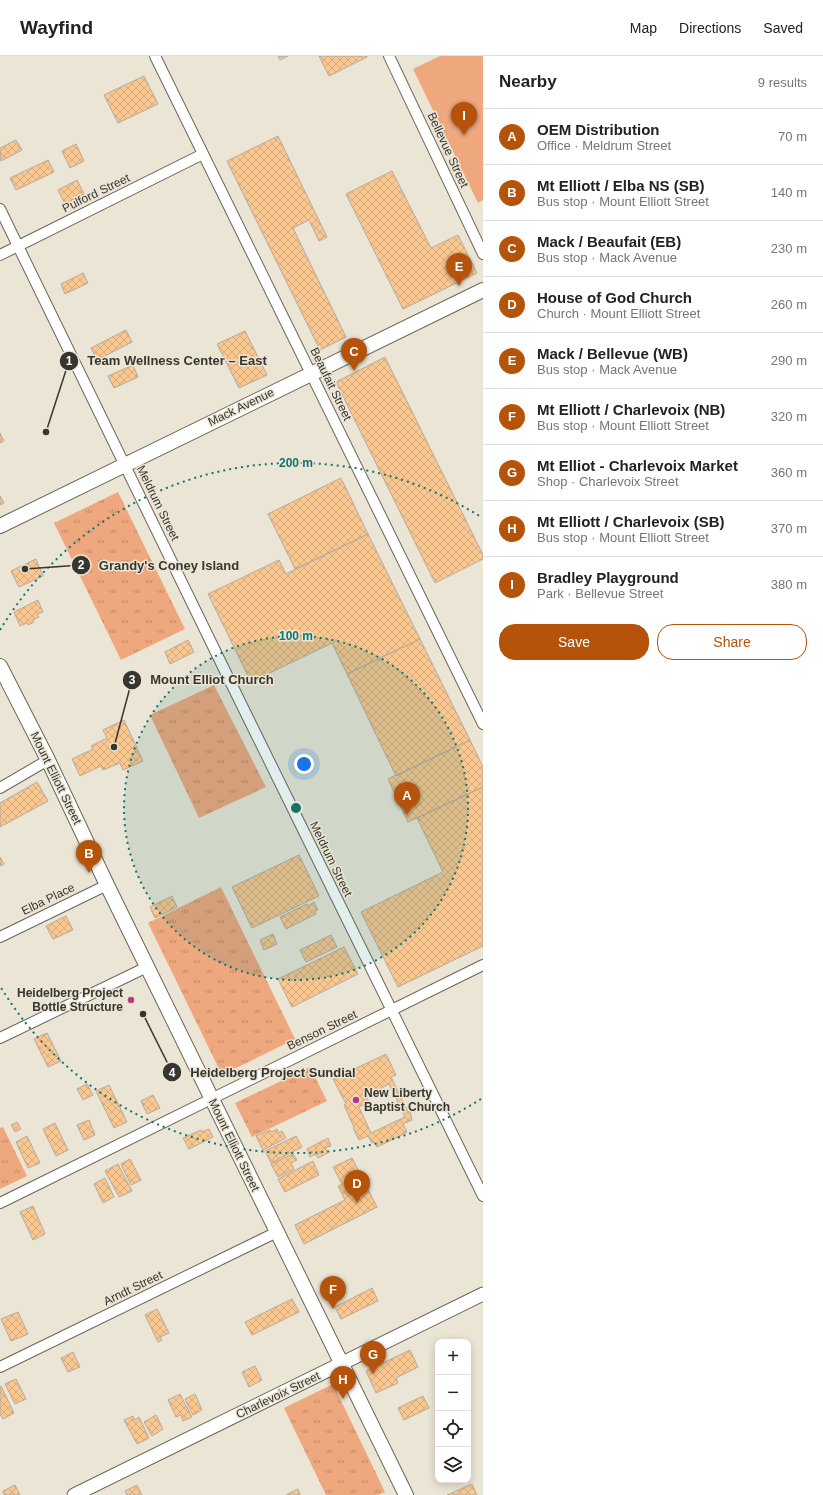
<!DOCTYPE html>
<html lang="en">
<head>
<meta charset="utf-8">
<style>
	:root { --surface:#fff; --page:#f2f2f2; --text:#222; --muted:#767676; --line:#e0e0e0; --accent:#b45309 }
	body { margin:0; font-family:Arial,sans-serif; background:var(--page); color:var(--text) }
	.controls { position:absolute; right:12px; bottom:12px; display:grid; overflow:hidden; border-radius:8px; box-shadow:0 2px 10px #0003 }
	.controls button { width:36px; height:36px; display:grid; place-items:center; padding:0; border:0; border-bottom:1px solid var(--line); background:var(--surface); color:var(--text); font:20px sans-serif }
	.you { position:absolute; left:304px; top:708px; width:14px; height:14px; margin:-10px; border:3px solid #fff; border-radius:50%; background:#1a73e8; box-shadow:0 0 0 6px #1a73e833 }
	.badge { display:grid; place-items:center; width:26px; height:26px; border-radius:50%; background:var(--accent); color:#fff; font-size:13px; font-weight:700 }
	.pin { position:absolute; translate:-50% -33px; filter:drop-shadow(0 1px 2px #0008) }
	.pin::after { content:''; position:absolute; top:21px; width:14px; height:12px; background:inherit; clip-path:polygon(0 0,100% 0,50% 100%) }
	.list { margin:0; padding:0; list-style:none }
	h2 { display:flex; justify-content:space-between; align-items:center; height:52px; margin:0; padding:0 16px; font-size:17px }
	h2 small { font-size:13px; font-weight:400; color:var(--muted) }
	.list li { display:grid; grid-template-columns:26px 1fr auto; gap:12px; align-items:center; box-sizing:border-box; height:56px; padding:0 16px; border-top:1px solid var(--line) }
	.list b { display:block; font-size:15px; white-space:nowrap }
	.list p { margin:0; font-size:13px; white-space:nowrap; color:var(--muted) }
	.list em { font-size:13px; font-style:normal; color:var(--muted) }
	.actions { display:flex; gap:8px; padding:12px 16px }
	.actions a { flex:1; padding:9px 0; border:1px solid var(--accent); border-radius:16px; text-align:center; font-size:14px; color:var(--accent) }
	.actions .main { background:var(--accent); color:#fff }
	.icon { flex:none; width:22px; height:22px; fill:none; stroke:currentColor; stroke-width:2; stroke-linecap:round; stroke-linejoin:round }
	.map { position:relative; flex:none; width:483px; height:1439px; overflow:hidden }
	header { display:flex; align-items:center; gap:24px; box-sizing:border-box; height:56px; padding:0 20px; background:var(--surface); border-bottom:1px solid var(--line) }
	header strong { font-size:19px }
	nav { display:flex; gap:22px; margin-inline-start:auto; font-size:14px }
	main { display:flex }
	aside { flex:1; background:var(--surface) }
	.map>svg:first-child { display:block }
	.grass { fill:url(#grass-tufts) }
	.park { fill:#efa77e }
	.building { fill:url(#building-cross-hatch); stroke:#b6aa9e; fill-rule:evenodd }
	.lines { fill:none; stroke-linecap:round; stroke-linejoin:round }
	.minor-casing { stroke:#6a6557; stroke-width:12 }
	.tertiary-casing { stroke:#6a6557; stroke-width:15 }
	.secondary-casing { stroke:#6a6557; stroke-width:16 }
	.minor { stroke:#fff; stroke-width:10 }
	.tertiary { stroke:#fff; stroke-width:13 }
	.secondary { stroke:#fff; stroke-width:14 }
	.ring { fill:none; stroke:#0f766e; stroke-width:2; stroke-dasharray:2 4 }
	.poi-dot { fill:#ba3880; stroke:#ebe5d5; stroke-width:1.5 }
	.labels { text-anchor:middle; stroke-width:3; stroke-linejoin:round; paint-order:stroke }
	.street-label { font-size:12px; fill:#37352f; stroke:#ebe5d5 }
	.poi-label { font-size:12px; font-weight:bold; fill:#37352f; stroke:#ebe5d5; text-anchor:end }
	.centre { fill:#0f766e; stroke:#ebe5d5; stroke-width:2 }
	.ring-label { font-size:12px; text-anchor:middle; font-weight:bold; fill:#0f766e; stroke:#ebe5d5; stroke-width:3; stroke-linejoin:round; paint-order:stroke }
	.leader { fill:none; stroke:#37352f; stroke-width:1.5 }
	.callout-dot { fill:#37352f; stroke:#ebe5d5; stroke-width:1.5 }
	.mark-label { font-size:12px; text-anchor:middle; font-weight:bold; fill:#fff }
	.callout-label { font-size:13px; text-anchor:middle; font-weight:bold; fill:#37352f; stroke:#ebe5d5; stroke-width:3; stroke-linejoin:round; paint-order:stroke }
</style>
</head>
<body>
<header>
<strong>Wayfind</strong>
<nav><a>Map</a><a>Directions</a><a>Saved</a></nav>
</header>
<main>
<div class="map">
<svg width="483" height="1439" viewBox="0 0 483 1439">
	<defs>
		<pattern id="grass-tufts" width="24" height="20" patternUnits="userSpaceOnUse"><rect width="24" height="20" fill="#efa77e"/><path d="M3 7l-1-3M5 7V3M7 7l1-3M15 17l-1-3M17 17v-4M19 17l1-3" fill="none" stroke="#c28968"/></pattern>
		<pattern id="building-cross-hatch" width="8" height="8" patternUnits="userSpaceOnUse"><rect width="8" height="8" fill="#f9c78f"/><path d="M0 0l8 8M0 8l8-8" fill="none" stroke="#d6ac7c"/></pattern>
	</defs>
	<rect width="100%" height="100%" fill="#ebe5d5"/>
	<path class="grass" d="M118 436 185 573 121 604 54 467Z
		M214 629 266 731 199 762 150 659Z
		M221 831 295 983 222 1019 148 867Z
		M310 1011 327 1045 252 1081 235 1047Z
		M3 1071 27 1120 0 1133V1072Z
		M333 1328 385 1436 378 1439H326L284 1352Z"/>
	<path class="park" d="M440 0H483V144L478 147 413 13Z"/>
	<path class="building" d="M278 0H288L280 4Z
		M319 0H367V1L329 20Z
		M144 20 158 48 118 67 104 39Z
		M278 80 327 181 319 185 309 164 293 172 346 281 320 294 227 105Z
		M16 84 22 94 1 105 0 92Z
		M76 88 84 105 70 112 62 95Z
		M48 104 54 116 16 134 10 122Z
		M392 115 431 192 458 179 477 217 403 253 346 138Z
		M77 124 84 138 65 148 58 134Z
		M83 217 88 227 65 238 61 228Z
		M126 274 132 286 97 304 91 292Z
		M245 275 267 319 239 332 217 288Z
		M385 301 483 499V503L435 527 336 326Z
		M133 309 138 321 114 332 108 320Z
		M0 377 4 385 0 387Z
		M341 422 368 478 295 513 268 458Z
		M0 440 4 447 0 449Z
		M368 478 420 583 347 618 332 587 251 626 208 538 279 504 286 518Z
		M36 503 43 520 19 531 11 515Z
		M38 544 43 556 37 558 39 561 33 564 34 566 28 569 27 567 20 570 14 556Z
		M420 583 470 684 396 720 347 618Z
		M188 584 194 596 170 608 165 596Z
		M124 664 143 705 123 714 120 707 103 714 101 710 80 720 72 703 93 693 91 690 107 682 103 674Z
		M470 684 483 711V731L408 766 388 723Z
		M37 726 48 745 0 771V747Z
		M483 731V890L398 931 361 856 443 816 417 762Z
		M299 799 319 840 252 872 232 831Z
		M0 801 4 808 0 810Z
		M172 840 177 851 155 862 150 851Z
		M314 846 318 854 315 855 316 858 286 873 280 861 307 848 308 850Z
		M66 860 73 874 53 883 46 870Z
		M273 878 277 888 264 894 260 884Z
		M331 879 337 891 306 906 300 894Z
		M344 891 358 918 292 951 278 923Z
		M47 977 61 1005 48 1011 34 983Z
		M386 998 396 1019 391 1021 408 1056 410 1055 412 1064 403 1068 407 1076 404 1078 377 1091 374 1086 372 1087 368 1080 359 1084 353 1072 354 1071 344 1049 346 1048 333 1023ZM389 1028 405 1061 371 1077 359 1051 369 1046 367 1042 382 1033 381 1032Z
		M87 1028 93 1039 83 1044 77 1033Z
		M109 1029 127 1066 114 1072 96 1035Z
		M153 1039 160 1052 147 1058 141 1045Z
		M89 1064 95 1079 84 1084 77 1069Z
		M17 1066 21 1073 15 1076 11 1069Z
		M55 1067 68 1094 56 1100 43 1073Z
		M209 1073 213 1081 189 1093 183 1082 201 1074 202 1076Z
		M277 1073 279 1077 282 1075 286 1082 263 1094 256 1080 270 1074 271 1076Z
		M27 1080 40 1107 28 1112 16 1086Z
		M296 1080 302 1091 271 1107 265 1095Z
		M328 1082 331 1090 325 1092 328 1097 318 1102 316 1098 310 1101 307 1093Z
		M293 1098 297 1104 291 1107 294 1113 278 1121 271 1108Z
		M352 1102 377 1151 304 1188 295 1169 345 1144 338 1130 342 1128 333 1111Z
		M130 1103 141 1124 131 1129 121 1108Z
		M313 1105 319 1119 285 1136 278 1123Z
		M118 1108 132 1135 119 1141 105 1115Z
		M105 1122 114 1141 103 1147 94 1128Z
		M33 1150 45 1178 33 1184 20 1156Z
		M372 1232 378 1245 341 1263 335 1251Z
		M292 1243 299 1256 252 1279 245 1266Z
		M157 1253 169 1277 160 1281 162 1284 158 1286 145 1259Z
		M18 1256 28 1278 11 1285 1 1263Z
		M410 1294 418 1311 396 1322 398 1327 376 1337 366 1315Z
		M73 1296 80 1311 68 1316 61 1302Z
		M255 1310 262 1324 249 1331 242 1316Z
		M16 1323 26 1343 15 1348 5 1328Z
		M1 1330 14 1357 3 1363 0 1358V1331Z
		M180 1338 192 1361 183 1365 181 1359 176 1361 168 1344Z
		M195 1338 202 1354 193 1359 185 1343Z
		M423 1340 429 1352 404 1364 398 1352Z
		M156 1359 163 1373 152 1380 144 1366Z
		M133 1360 134 1364 139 1361 149 1382 137 1388 124 1364Z
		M472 1428 477 1439H447Z
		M15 1429 20 1439H4L3 1435Z
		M137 1429 142 1439H127L125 1435Z
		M298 1433 300 1439H286Z"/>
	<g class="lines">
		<g class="minor-casing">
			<path id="minor" d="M155 0 483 668
				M389 0 483 198
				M0 153 226 617 483 1140
				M0 199 203 98
				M0 732 48 704
				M0 881 107 829
				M0 982 147 911
				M0 1147 483 909
				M0 1311 277 1176"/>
		</g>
		<g class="tertiary-casing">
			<path id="tertiary" d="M74 1439 483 1238"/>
		</g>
		<g class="secondary-casing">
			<path id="secondary" d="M0 470 483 234
				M0 610 48 704 107 829 406 1439"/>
		</g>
		<use href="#minor" class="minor"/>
		<use href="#tertiary" class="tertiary"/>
		<use href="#secondary" class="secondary"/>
	</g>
	<circle cx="296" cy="752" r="172" fill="#0f766e" fill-opacity=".12"/>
	<g class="ring">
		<circle cx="296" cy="752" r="172"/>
		<path d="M481 1043A345 345 0 0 1 0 930M0 574A345 345 0 0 1 481 461"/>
	</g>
	<g class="poi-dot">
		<circle cx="131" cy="944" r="4"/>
		<circle cx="356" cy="1044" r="4"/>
	</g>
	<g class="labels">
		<g class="street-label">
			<text transform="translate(448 94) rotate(65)" y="4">Bellevue Street</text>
			<text transform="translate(96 137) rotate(-26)" y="4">Pulford Street</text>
			<text transform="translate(331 328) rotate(64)" y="4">Beaufait Street</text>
			<text transform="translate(241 351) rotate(-26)" y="4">Mack Avenue</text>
			<text transform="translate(158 447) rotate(64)" y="4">Meldrum Street</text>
			<text transform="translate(56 722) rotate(64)" y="4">Mount Elliott Street</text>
			<text transform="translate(331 803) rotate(64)" y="4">Meldrum Street</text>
			<text transform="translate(48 843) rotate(-26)" y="4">Elba Place</text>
			<text transform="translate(322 974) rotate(-26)" y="4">Benson Street</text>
			<text transform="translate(234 1089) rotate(64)" y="4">Mount Elliott Street</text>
			<text transform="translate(133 1232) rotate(-26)" y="4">Arndt Street</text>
			<text transform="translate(278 1339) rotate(-26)" y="4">Charlevoix Street</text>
		</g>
		<g class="poi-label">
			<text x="123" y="941">Heidelberg Project<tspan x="123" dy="14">Bottle Structure</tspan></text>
			<text x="364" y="1041" text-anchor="start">New Liberty<tspan x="364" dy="14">Baptist Church</tspan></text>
		</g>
	</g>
	<circle cx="296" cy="752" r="6" class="centre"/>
	<g class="ring-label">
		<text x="296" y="411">200 m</text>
		<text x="296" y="584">100 m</text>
	</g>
	<path class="leader" d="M46 376L69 305M25 513L81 509M114 691L132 624M143 958L172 1016"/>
	<g class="callout-dot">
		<circle cx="46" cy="376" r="4"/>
		<circle cx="25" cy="513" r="4"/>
		<circle cx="114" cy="691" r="4"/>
		<circle cx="143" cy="958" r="4"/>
		<circle cx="69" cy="305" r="10"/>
		<circle cx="81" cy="509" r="10"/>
		<circle cx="132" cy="624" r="10"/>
		<circle cx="172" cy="1016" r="10"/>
	</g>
	<g class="mark-label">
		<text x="69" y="309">1</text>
		<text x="81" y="513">2</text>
		<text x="132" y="628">3</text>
		<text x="172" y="1021">4</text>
	</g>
	<g class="callout-label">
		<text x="177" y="309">Team Wellness Center – East</text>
		<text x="169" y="514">Grandy's Coney Island</text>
		<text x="212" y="628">Mount Elliot Church</text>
		<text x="273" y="1021">Heidelberg Project Sundial</text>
	</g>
</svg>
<div class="controls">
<button>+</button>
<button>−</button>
<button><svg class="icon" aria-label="locate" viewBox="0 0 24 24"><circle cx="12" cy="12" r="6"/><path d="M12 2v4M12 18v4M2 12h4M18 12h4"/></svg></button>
<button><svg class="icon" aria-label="layers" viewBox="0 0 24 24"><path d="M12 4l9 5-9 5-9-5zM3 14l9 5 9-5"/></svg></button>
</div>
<div class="you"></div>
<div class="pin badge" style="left:407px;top:759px">A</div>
<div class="pin badge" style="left:89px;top:817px">B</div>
<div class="pin badge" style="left:354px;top:315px">C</div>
<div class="pin badge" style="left:357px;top:1147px">D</div>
<div class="pin badge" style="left:459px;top:230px">E</div>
<div class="pin badge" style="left:333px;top:1253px">F</div>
<div class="pin badge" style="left:373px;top:1318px">G</div>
<div class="pin badge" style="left:343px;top:1343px">H</div>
<div class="pin badge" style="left:464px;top:79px">I</div>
</div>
<aside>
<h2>Nearby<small>9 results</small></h2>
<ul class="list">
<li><span class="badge">A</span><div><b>OEM Distribution</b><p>Office · Meldrum Street</p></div><em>70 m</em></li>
<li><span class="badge">B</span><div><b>Mt Elliott / Elba NS (SB)</b><p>Bus stop · Mount Elliott Street</p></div><em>140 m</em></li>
<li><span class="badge">C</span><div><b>Mack / Beaufait (EB)</b><p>Bus stop · Mack Avenue</p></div><em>230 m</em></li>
<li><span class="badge">D</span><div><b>House of God Church</b><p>Church · Mount Elliott Street</p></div><em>260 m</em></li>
<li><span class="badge">E</span><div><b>Mack / Bellevue (WB)</b><p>Bus stop · Mack Avenue</p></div><em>290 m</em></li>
<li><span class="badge">F</span><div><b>Mt Elliott / Charlevoix (NB)</b><p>Bus stop · Mount Elliott Street</p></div><em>320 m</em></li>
<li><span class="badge">G</span><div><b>Mt Elliot - Charlevoix Market</b><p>Shop · Charlevoix Street</p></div><em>360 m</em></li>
<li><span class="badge">H</span><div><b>Mt Elliott / Charlevoix (SB)</b><p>Bus stop · Mount Elliott Street</p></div><em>370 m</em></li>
<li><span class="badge">I</span><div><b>Bradley Playground</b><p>Park · Bellevue Street</p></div><em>380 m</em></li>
</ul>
<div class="actions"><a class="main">Save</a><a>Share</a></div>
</aside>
</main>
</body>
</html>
